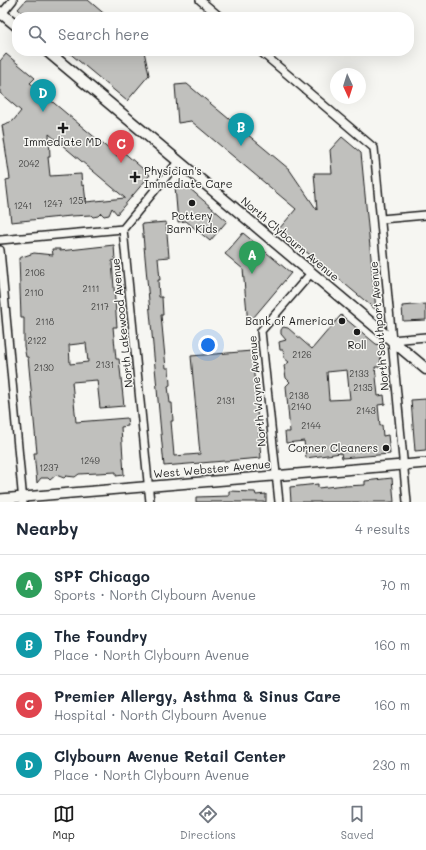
<!DOCTYPE html>
<html lang="en">
<head>
<meta charset="utf-8">
<style>
	:root { --surface:#fff; --page:#f6f6f7; --text:#1f2937; --muted:#747a83; --line:#e0e1e3; --accent:#1c1c1c }
	body { margin:0; font-family:Mali,sans-serif; background:var(--page); color:var(--text) }
	.compass { position:absolute; left:330px; top:68px; width:36px; height:36px; border-radius:50%; background:var(--surface); box-shadow:0 4px 16px #0002; rotate:176deg }
	.you { position:absolute; left:208px; top:345px; width:14px; height:14px; margin:-10px; border:3px solid #fff; border-radius:50%; background:#1a73e8; box-shadow:0 0 0 6px #1a73e833 }
	.badge { display:grid; place-items:center; width:26px; height:26px; border-radius:50%; background:var(--accent); color:#fff; font-size:13px; font-weight:700 }
	.pin { position:absolute; translate:-50% -33px; filter:drop-shadow(0 1px 2px #0008) }
	.pin::after { content:''; position:absolute; top:21px; width:14px; height:12px; background:inherit; clip-path:polygon(0 0,100% 0,50% 100%) }
	.list { margin:0; padding:0; list-style:none }
	h2 { display:flex; justify-content:space-between; align-items:center; height:52px; margin:0; padding:0 16px; font-size:17px }
	h2 small { font-size:13px; font-weight:400; color:var(--muted) }
	.list li { display:grid; grid-template-columns:26px 1fr auto; gap:12px; align-items:center; box-sizing:border-box; height:60px; padding:0 16px; border-top:1px solid var(--line) }
	.list b { display:block; font-size:15px; white-space:nowrap }
	.list p { margin:0; font-size:13px; white-space:nowrap; color:var(--muted) }
	.list em { font-size:13px; font-style:normal; color:var(--muted) }
	.icon { flex:none; width:22px; height:22px; fill:none; stroke:currentColor; stroke-width:2; stroke-linecap:round; stroke-linejoin:round }
	.map { position:relative; flex:none; width:426px; height:502px; overflow:hidden }
	.search { position:absolute; background:var(--surface); box-shadow:0 4px 16px #0002; left:12px; right:12px; top:12px; height:44px; display:flex; align-items:center; gap:10px; box-sizing:border-box; padding:0 14px; border-radius:16px; color:var(--muted); font-size:15px }
	.sheet { height:292px; background:var(--surface) }
	nav { display:flex; justify-content:space-around; align-items:center; box-sizing:border-box; height:56px; border-top:1px solid var(--line); background:var(--surface); font-size:11px; color:var(--muted) }
	nav a { display:grid; justify-items:center; gap:2px }
	nav .on { color:var(--accent) }
	.map>svg:first-child { display:block }
	.building { fill:#c0c0bd; stroke:#1c1c1c; fill-rule:evenodd }
	.lines { fill:none; stroke-linecap:round; stroke-linejoin:round }
	.minor-casing { stroke:#1c1c1c; stroke-width:10 }
	.tertiary-casing { stroke:#1c1c1c; stroke-width:12 }
	.secondary-casing { stroke:#1c1c1c; stroke-width:13 }
	.minor { stroke:#f6f6f2; stroke-width:7 }
	.tertiary { stroke:#f6f6f2; stroke-width:9 }
	.secondary { stroke:#f6f6f2; stroke-width:10 }
	.poi-dot { fill:#1c1c1c; stroke:#f6f6f2; stroke-width:1.5 }
	.labels { text-anchor:middle; stroke-width:3; stroke-linejoin:round; paint-order:stroke }
	.number-label { font-size:9px; fill:#454544 }
	.poi-label { font-size:11px; fill:#1c1c1c; stroke:#f6f6f2 }
	.street-label { font-size:11px; fill:#1c1c1c; stroke:#f6f6f2 }
</style>
</head>
<body>
<div class="map">
<svg width="426" height="502" viewBox="0 0 426 502">
	<rect width="100%" height="100%" fill="#f6f6f2"/>
	<filter id="ink" filterUnits="userSpaceOnUse"><feTurbulence type="fractalNoise" baseFrequency=".025" numOctaves="2"/><feDisplacementMap in="SourceGraphic" scale="8" xChannelSelector="R" yChannelSelector="G"/><feConvolveMatrix kernelMatrix="1 2 1 2 8 2 1 2 1" color-interpolation-filters="sRGB"/></filter>
	<g filter="url(#ink)">
		<path class="building" d="M26 0H88L108 17H27L18 9Z
			M67 51H144L149 75 127 101Z
			M6 54 35 78 30 83 42 93 117 156 121 150 150 175 117 214 112 208 109 215 104 216 101 213 98 216 93 217 91 215 71 216 11 222 6 180 10 179 2 125 13 121 21 111 0 93V61ZM49 134 74 155 125 198 86 202 84 185 82 186 81 174 50 176 48 157H50Z
			M187 84 289 169 317 210 314 173H332L330 150 342 137 361 153 376 310 279 229 296 209 191 121 178 123 175 85Z
			M180 180 227 221 210 241 186 221 178 222 175 186Z
			M166 222 169 257 158 258 160 280H158L159 297H162L163 315H161L166 368H169L170 385 168 386 170 403H172L173 421H171L174 456 200 454 191 356 252 351 261 458 164 466 142 224Z
			M243 233 291 273 248 324 243 269 225 254Z
			M114 245 115 260 112 261 117 327H113L116 359H119L124 406 100 408 97 380 72 382 76 422 127 418 128 426 121 427 124 475 116 476V472L79 474 75 477 66 476 64 478 56 475 50 480 48 478H41L37 483 34 453H37L28 357H26L24 346V318H21L19 258 34 253 53 255 52 249H60V251ZM86 343 88 362 70 364 69 345Z
			M426 304V320L403 321 402 306Z
			M341 315 376 344 383 346 380 349 381 367H375L378 396 384 395 385 404 378 405 380 426 382 425 383 436 388 435 390 454 342 458 341 453 306 458 304 441 286 443 285 432H290L286 386 290 382 286 378 284 366 289 362 284 358 283 350H280L279 342 286 340 281 334V330L283 327 288 328 312 349ZM347 370 350 399 329 400 327 372Z
			M426 399V450L415 451 411 400Z
			M392 478 394 502H291L290 487 318 484V488L345 485V486L365 485V481Z
			M229 491 255 492 256 495 266 494V502H196V497L229 496Z"/>
		<g class="lines">
			<g class="minor-casing">
				<path id="minor" d="M200 0 220 17
					M0 16 13 0
					M260 51 374 148 407 502
					M381 219 426 215
					M0 240 123 229
					M0 250 23 502
					M391 340 426 337
					M150 502 123 229 178 162
					M279 502 261 331 312 272"/>
			</g>
			<g class="tertiary-casing">
				<path id="tertiary" d="M0 499 426 463"/>
			</g>
			<g class="secondary-casing">
				<path id="secondary" d="M0 12 17 26
					M47 51 426 369"/>
			</g>
			<use href="#minor" class="minor"/>
			<use href="#tertiary" class="tertiary"/>
			<use href="#secondary" class="secondary"/>
		</g>
	</g>
	<g class="poi-dot">
		<path d="M61 122h4v4h4v4h-4v4h-4v-4h-4v-4h4z"/>
		<path d="M133 171h4v4h4v4h-4v4h-4v-4h-4v-4h4z"/>
		<circle cx="192" cy="203" r="4"/>
		<circle cx="342" cy="321" r="4"/>
		<circle cx="357" cy="332" r="4"/>
		<circle cx="386" cy="448" r="4"/>
	</g>
	<g class="labels">
		<g class="number-label">
			<text x="29" y="167">2042</text>
			<text x="78" y="204">1251</text>
			<text x="53" y="207">1247</text>
			<text x="23" y="209">1241</text>
			<text x="35" y="276">2106</text>
			<text x="91" y="292">2111</text>
			<text x="34" y="296">2110</text>
			<text x="100" y="310">2117</text>
			<text x="45" y="325">2118</text>
			<text x="37" y="344">2122</text>
			<text x="302" y="358">2126</text>
			<text x="105" y="368">2131</text>
			<text x="44" y="371">2130</text>
			<text x="359" y="377">2133</text>
			<text x="363" y="391">2135</text>
			<text x="299" y="399">2138</text>
			<text x="226" y="404">2131</text>
			<text x="301" y="410">2140</text>
			<text x="366" y="414">2143</text>
			<text x="311" y="429">2144</text>
			<text x="90" y="464">1249</text>
			<text x="49" y="471">1237</text>
		</g>
		<g class="poi-label">
			<text x="63" y="146">Immediate MD</text>
			<text x="144" y="175" text-anchor="start">Physician's<tspan x="144" dy="13">Immediate Care</tspan></text>
			<text x="192" y="220">Pottery<tspan x="192" dy="13">Barn Kids</tspan></text>
			<text x="334" y="325" text-anchor="end">Bank of America</text>
			<text x="357" y="349">Roll</text>
			<text x="378" y="452" text-anchor="end">Corner Cleaners</text>
		</g>
		<g class="street-label">
			<text transform="translate(290 239) rotate(40)" y="4">North Clybourn Avenue</text>
			<text transform="translate(122 323) rotate(-96)" y="4">North Lakewood Avenue</text>
			<text transform="translate(379 326) rotate(-95)" y="4">North Southport Avenue</text>
			<text transform="translate(257 391) rotate(-95)" y="4">North Wayne Avenue</text>
			<text transform="translate(212 469) rotate(-5)" y="4">West Webster Avenue</text>
		</g>
	</g>
</svg>
<svg class="compass" viewBox="-18 -18 36 36"><path d="M0-13l5 13h-10z" fill="#e53935"/><path d="M0 13l5-13h-10z" fill="#747a83"/></svg>
<div class="you"></div>
<div class="pin badge" style="left:252px;top:274px;background:#2e9e5b">A</div>
<div class="pin badge" style="left:241px;top:146px;background:#0f9aa8">B</div>
<div class="pin badge" style="left:121px;top:163px;background:#e0444e">C</div>
<div class="pin badge" style="left:43px;top:112px;background:#0f9aa8">D</div>
<div class="search"><svg class="icon" aria-label="search" viewBox="0 0 24 24"><circle cx="10" cy="10" r="6"/><path d="M15 15l6 6"/></svg>Search here</div>
</div>
<section class="sheet">
<h2>Nearby<small>4 results</small></h2>
<ul class="list">
<li><span class="badge" style="background:#2e9e5b">A</span><div><b>SPF Chicago</b><p>Sports · North Clybourn Avenue</p></div><em>70 m</em></li>
<li><span class="badge" style="background:#0f9aa8">B</span><div><b>The Foundry</b><p>Place · North Clybourn Avenue</p></div><em>160 m</em></li>
<li><span class="badge" style="background:#e0444e">C</span><div><b>Premier Allergy, Asthma &amp; Sinus Care</b><p>Hospital · North Clybourn Avenue</p></div><em>160 m</em></li>
<li><span class="badge" style="background:#0f9aa8">D</span><div><b>Clybourn Avenue Retail Center</b><p>Place · North Clybourn Avenue</p></div><em>230 m</em></li>
</ul>
</section>
<nav>
<a class="on"><svg class="icon" aria-label="map" viewBox="0 0 24 24"><path d="M3 6l6-2 6 2 6-2v14l-6 2-6-2-6 2zM9 4v14M15 6v14"/></svg>Map</a>
<a><svg class="icon" aria-label="directions" viewBox="0 0 24 24"><path d="M12 3l9 9-9 9-9-9zM9 14v-3h6M13 9l2 2-2 2"/></svg>Directions</a>
<a><svg class="icon" aria-label="saved" viewBox="0 0 24 24"><path d="M7 4h10v16l-5-4-5 4z"/></svg>Saved</a>
</nav>
</body>
</html>
